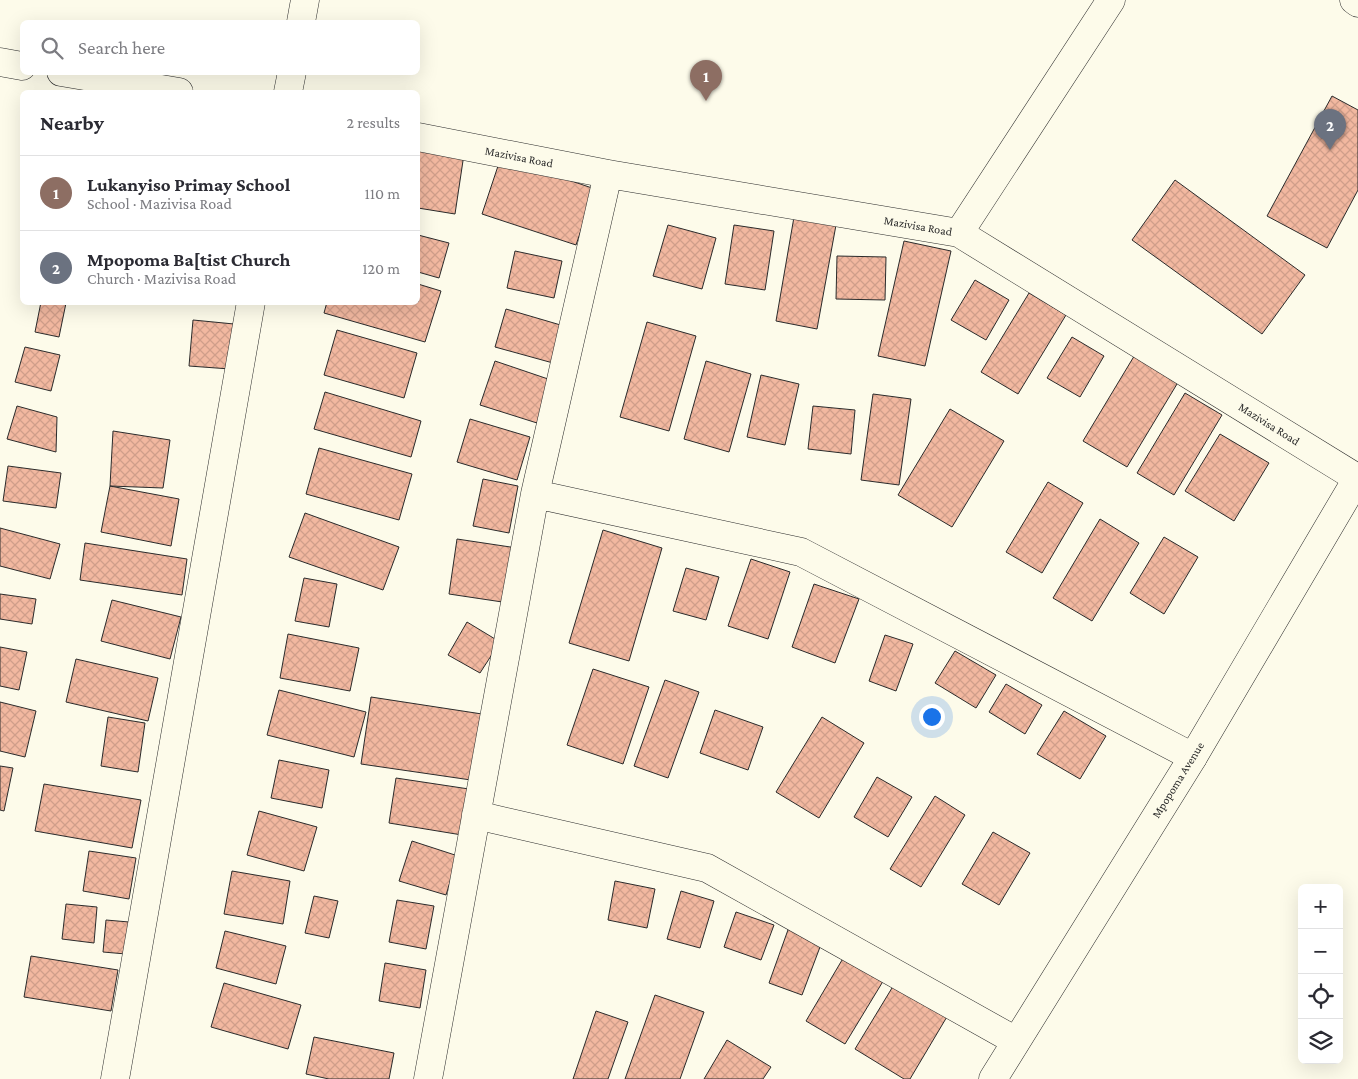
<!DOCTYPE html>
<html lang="en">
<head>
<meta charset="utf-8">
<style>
	:root { --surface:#fff; --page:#f7f7f7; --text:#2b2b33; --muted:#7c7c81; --line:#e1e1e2; --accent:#2563eb }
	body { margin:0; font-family:"Crimson Pro",serif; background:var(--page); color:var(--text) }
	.controls { position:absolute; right:15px; bottom:15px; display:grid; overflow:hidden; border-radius:8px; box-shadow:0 5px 20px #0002 }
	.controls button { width:45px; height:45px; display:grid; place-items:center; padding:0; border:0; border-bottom:1px solid var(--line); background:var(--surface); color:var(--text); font:25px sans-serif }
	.you { position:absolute; left:931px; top:716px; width:18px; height:18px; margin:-12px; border:4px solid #fff; border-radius:50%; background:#1a73e8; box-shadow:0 0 0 8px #1a73e833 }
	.badge { display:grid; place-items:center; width:32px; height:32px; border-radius:50%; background:var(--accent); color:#fff; font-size:16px; font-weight:700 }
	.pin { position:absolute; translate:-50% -41px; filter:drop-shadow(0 1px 2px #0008) }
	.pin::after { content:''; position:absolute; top:26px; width:18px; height:15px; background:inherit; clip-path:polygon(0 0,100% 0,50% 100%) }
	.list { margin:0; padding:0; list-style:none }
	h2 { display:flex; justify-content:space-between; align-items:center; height:65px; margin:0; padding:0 20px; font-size:21px }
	h2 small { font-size:16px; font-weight:400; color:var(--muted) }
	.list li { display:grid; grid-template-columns:32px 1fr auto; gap:15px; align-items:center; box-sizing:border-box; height:75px; padding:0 20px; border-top:1px solid var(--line) }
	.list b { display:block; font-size:19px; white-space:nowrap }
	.list p { margin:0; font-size:16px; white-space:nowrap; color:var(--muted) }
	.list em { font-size:16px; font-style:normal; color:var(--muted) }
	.icon { flex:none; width:28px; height:28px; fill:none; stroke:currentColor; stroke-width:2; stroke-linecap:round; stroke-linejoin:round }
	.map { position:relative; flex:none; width:1358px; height:1079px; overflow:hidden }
	.search { position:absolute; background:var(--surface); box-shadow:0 5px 20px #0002; left:20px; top:20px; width:400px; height:55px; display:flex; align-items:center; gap:12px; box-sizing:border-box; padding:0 18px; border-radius:8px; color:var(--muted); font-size:19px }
	.panel { position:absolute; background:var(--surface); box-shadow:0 5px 20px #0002; left:20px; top:90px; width:400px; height:215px; border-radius:8px }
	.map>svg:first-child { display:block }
	.building { fill:url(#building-cross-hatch); stroke:#2b2b2b }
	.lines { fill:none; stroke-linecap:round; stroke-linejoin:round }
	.minor-casing { stroke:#2b2b2b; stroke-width:29 }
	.tertiary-casing { stroke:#2b2b2b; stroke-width:29 }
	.minor { stroke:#fdfbea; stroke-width:28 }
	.tertiary { stroke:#fdfbea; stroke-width:28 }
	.labels { text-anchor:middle; stroke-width:4; stroke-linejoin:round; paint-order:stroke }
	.street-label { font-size:12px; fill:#2b2b2b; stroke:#fdfbea }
</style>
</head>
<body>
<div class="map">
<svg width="1358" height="1079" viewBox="0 0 1358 1079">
	<defs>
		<pattern id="building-cross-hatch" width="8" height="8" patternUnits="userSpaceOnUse" patternTransform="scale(1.25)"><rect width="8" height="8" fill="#f2b8a0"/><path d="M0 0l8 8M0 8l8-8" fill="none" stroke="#d09e8a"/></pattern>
	</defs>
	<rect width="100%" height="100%" fill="#fdfbea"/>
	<path class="building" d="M1332 96 1358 110V190L1327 248 1267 216Z
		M418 147 464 154 455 214 418 208Z
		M501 157 595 189 576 245 482 214Z
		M1175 180 1305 275 1262 334 1132 240Z
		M794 217 836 225 817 329 776 321Z
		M668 225 716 238 702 289 653 276Z
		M734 225 774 231 765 290 725 284Z
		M418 235 449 243 439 278 418 272Z
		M904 241 951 251 925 366 878 356Z
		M515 251 562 261 554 298 507 288Z
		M837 256 886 257 885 300 836 299Z
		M975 280 1009 300 986 340 951 320Z
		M418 284 441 291 425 342 324 313 327 302H418Z
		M1029 293 1066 315 1018 394 981 372Z
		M41 302 66 303 59 337 35 332Z
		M506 309 564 326 553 363 495 347Z
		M193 320 234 324 230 369 189 366Z
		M647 322 696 336 669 431 620 417Z
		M337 330 417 353 404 398 324 375Z
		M1072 337 1104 356 1080 397 1047 378Z
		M25 347 60 355 51 391 15 382Z
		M1139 348 1183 374 1127 467 1083 441Z
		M495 361 551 380 537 423 480 405Z
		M706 361 751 374 729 452 684 439Z
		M761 375 799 384 785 445 747 437Z
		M325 392 421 421 411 457 314 429Z
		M1185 393 1222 415 1174 495 1137 473Z
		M873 394 911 399 899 485 861 480Z
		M17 406 57 417 56 452 7 439Z
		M813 406 855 410 851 454 808 449Z
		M950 409 1004 441 952 527 898 495Z
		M470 419 530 437 517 480 457 462Z
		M113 431 170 440 163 488 110 486Z
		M1220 434 1269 463 1234 521 1185 491Z
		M319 448 412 474 399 520 306 494Z
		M8 466 61 473 56 508 3 501Z
		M483 479 518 486 509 533 473 526Z
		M1048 482 1083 503 1042 573 1006 552Z
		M110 486 179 499 171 546 101 532Z
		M305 513 399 547 383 590 289 557Z
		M1100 519 1139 543 1092 621 1053 598Z
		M0 528 60 544 50 579 0 566Z
		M603 530 662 548 629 661 569 643Z
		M1164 537 1198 557 1164 614 1130 593Z
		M457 539 517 548 509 603 449 594Z
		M85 543 187 559 182 595 80 580Z
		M751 559 790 572 768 639 728 626Z
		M686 568 719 577 706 620 673 611Z
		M304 578 337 584 329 627 295 621Z
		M814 584 859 599 835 663 792 647Z
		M0 594 36 599 32 624 0 619Z
		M112 600 181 617 170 659 101 641Z
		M467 622 500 642 480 673 448 655Z
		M288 634 359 648 350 691 280 678Z
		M885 635 913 644 896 691 869 681Z
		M0 647 27 652 19 690 0 686Z
		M955 651 996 675 976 708 935 683Z
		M76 659 158 678 148 721 66 702Z
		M593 669 649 687 623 764 567 745Z
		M665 680 699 692 668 778 634 766Z
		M1006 684 1042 705 1025 734 989 712Z
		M279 690 366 712 354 757 267 735Z
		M371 697 482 714 471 780 361 764Z
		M0 702 36 711 25 757 0 751Z
		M715 710 763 727 748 770 700 753Z
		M1064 711 1106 736 1080 779 1037 754Z
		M108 717 145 723 138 772 101 766Z
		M822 717 864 743 819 818 776 792Z
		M279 760 329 770 322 808 271 798Z
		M0 766 13 768 4 811 0 810Z
		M877 777 912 797 888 837 854 817Z
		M396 778 469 789 462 835 389 823Z
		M44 784 141 800 132 848 35 831Z
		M935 796 965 815 921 887 890 869Z
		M259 811 317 827 304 871 247 855Z
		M993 832 1030 853 999 905 962 884Z
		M412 841 458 856 446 895 399 881Z
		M89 851 136 858 129 899 83 891Z
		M232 871 290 881 283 924 224 914Z
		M615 881 655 889 647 928 608 920Z
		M681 891 714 901 700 948 667 939Z
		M314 896 338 901 329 938 305 933Z
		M397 900 434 906 426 949 389 942Z
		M66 904 97 907 94 943 62 939Z
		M736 912 774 925 761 960 724 947Z
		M106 920 129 922 126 954 103 952Z
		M789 927 823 939 802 995 769 983Z
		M225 931 286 946 276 984 216 968Z
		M845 955 885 978 845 1044 806 1021Z
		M31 956 118 970 111 1011 24 997Z
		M385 963 426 970 420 1008 379 1001Z
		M224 983 301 1005 288 1049 211 1027Z
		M895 983 948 1015 910 1079H904L855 1049Z
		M655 995 704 1012 680 1079H625Z
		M596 1011 628 1022 608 1079H573Z
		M314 1037 394 1053 389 1079H329L306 1074Z
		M727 1040 771 1067 763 1079H704Z"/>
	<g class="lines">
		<g class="minor-casing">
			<path id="minor" d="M1354 0 1358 3
				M301 22 305 0
				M0 62 22 66
				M61 72 179 92
				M288 92 292 72
				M418 137 608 174 959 233 1357 478
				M959 233 1111 0
				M535 494 801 552 1193 757
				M476 815 707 868 1016 1041
				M115 1079 251 302
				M428 1079 535 494 608 174"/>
		</g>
		<g class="tertiary-casing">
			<path id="tertiary" d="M993 1079 1193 757 1358 477"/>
		</g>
		<use href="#minor" class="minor"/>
		<use href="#tertiary" class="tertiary"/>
	</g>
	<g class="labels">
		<g class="street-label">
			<text transform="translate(519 157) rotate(11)" y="4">Mazivisa Road</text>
			<text transform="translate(918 226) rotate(10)" y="4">Mazivisa Road</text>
			<text transform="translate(1269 424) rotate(32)" y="4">Mazivisa Road</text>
			<text transform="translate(1178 780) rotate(-58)" y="4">Mpopoma Avenue</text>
		</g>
	</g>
</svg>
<div class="controls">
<button>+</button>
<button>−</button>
<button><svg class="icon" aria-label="locate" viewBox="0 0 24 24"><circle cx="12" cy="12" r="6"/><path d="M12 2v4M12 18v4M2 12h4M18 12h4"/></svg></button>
<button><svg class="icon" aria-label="layers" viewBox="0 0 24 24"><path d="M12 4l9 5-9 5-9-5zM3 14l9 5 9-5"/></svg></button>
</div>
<div class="you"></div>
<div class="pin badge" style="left:706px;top:101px;background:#8d6e63">1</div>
<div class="pin badge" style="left:1330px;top:150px;background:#6b7280">2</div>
<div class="search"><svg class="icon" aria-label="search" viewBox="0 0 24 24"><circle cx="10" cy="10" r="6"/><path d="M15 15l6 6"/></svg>Search here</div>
<section class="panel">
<h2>Nearby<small>2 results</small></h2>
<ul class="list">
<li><span class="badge" style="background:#8d6e63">1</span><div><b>Lukanyiso Primay School</b><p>School · Mazivisa Road</p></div><em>110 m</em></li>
<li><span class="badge" style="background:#6b7280">2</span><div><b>Mpopoma Ba[tist Church</b><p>Church · Mazivisa Road</p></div><em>120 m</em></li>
</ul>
</section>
</div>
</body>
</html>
